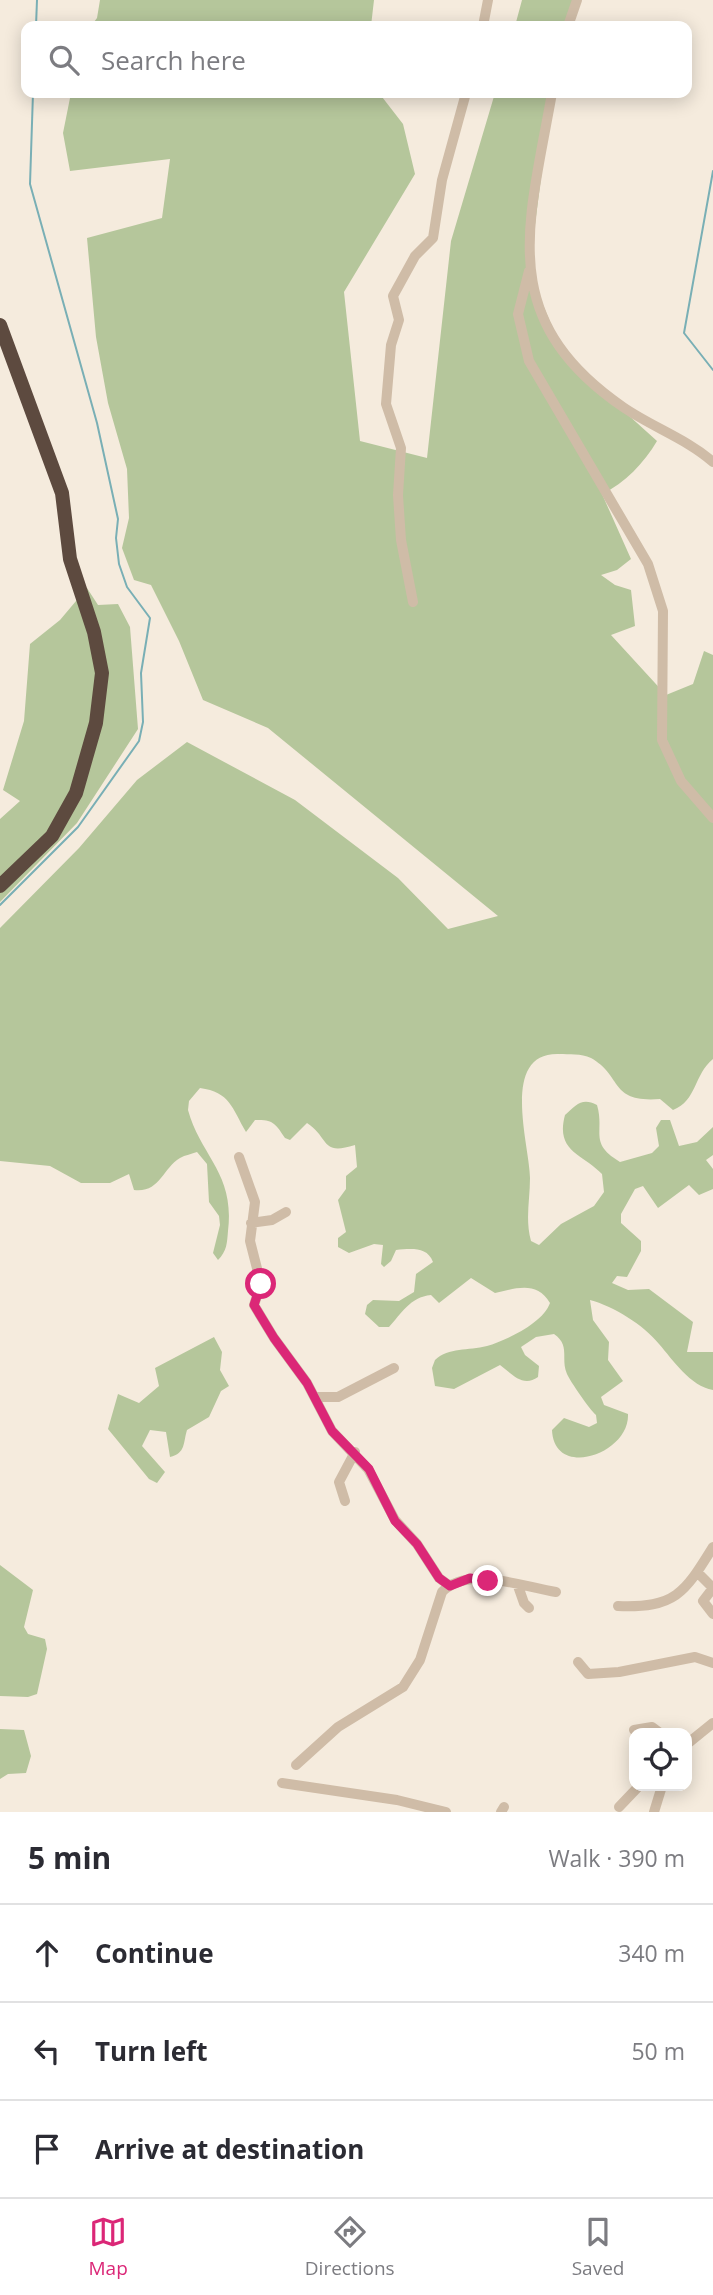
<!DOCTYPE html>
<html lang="en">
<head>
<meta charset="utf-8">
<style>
	:root { --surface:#fff; --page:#f7f7f7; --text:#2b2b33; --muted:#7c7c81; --line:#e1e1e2; --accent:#db2777 }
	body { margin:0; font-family:"Open Sans",sans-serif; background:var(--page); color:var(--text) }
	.controls { position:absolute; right:21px; bottom:21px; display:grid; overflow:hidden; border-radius:14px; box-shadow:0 4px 18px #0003 }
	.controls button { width:63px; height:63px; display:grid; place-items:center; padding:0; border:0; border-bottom:2px solid var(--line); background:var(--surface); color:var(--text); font:35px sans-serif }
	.stop { position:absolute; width:21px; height:21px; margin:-16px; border:5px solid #db2777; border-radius:50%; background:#fff }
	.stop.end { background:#db2777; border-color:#fff; box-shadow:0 2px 7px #0008 }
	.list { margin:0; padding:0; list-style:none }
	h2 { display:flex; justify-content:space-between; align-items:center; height:91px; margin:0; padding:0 28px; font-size:30px }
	h2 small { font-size:23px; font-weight:400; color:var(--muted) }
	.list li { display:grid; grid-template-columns:46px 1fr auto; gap:21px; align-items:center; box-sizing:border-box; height:98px; padding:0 28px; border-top:2px solid var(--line) }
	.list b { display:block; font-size:26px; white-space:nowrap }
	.list em { font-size:23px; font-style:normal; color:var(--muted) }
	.icon { flex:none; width:38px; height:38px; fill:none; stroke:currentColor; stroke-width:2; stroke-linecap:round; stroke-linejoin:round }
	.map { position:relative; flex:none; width:713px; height:1812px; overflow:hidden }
	.search { position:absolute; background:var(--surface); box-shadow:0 4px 18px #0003; left:21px; right:21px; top:21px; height:77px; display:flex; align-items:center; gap:18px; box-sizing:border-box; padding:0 24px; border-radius:14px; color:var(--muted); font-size:26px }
	.sheet { height:385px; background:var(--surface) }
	nav { display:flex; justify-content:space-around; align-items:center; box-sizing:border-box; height:98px; border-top:2px solid var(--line); background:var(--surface); font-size:19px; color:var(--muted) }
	nav a { display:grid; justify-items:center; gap:4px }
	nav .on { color:var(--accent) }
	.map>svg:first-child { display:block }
	.green { fill:#b5c69b }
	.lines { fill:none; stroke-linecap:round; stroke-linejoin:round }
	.stream { stroke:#79afb5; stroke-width:2 }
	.minor { stroke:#cfbca7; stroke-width:10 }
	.highway { stroke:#5d4a3f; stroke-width:14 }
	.route { stroke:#db2777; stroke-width:9 }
</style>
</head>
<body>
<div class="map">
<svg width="713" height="1812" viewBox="0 0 713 1812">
	<rect width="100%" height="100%" fill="#f5ebdd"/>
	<path class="green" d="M100 0H374L371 26H91L97 18Z
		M522 0H577L568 26H515Z
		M71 93H379L403 124 415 174 344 292 360 441 427 458 451 241 495 93H552L529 271 565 358 657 441C644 463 625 483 602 494L631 559 617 570 601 575 615 585 631 590 635 626 611 635 666 695 693 684 704 651 713 655V1059C694 1074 697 1101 673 1110L660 1099C609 1103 623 1076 591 1058 581 1053 569 1055 559 1054 499 1052 530 1146 530 1178 530 1200 525 1219 531 1241L539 1245 561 1224 594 1206 604 1192 602 1174C583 1154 555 1152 565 1115 576 1105 582 1097 597 1105 605 1132 588 1143 620 1162L652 1153 659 1146 656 1128 661 1120H670L679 1146 697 1142 713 1127V1155L706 1160 713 1169V1189L699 1195 689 1185 658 1208 643 1186 635 1189 621 1214V1223L641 1241V1251L627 1277 617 1276 612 1283 628 1290 649 1289 693 1322 687 1352H713V1390C690 1386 673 1360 659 1344 644 1325 613 1306 590 1300L593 1320 609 1342 608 1360 623 1381 601 1397 604 1405 628 1414C630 1454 554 1480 552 1430L564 1418 589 1427 597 1423 596 1415C590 1410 570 1381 567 1374 560 1358 571 1346 554 1334L536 1337 521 1347 525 1355 539 1366 538 1377C523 1388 512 1374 500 1365L454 1389 435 1386 432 1368 435 1360C449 1347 468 1351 487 1346 507 1340 543 1323 550 1303 537 1281 517 1288 495 1293L471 1278 439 1303 431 1295C410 1297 401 1314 389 1327H379L365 1314 367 1305 373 1300 399 1301 414 1292 416 1274 433 1262C427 1246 410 1249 396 1250L391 1261 384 1267 381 1264 383 1245 374 1244 349 1253 338 1247V1238L346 1232 338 1200 346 1189V1176L357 1167 355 1145C320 1156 330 1138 307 1123L290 1140 285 1138C276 1124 273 1119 255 1120L246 1132C232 1108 230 1092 200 1088L189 1101 188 1110C201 1157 235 1173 228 1231 227 1243 227 1251 218 1260L213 1253 220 1225 219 1216 209 1202 207 1164 197 1152C192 1154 185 1155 180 1158 162 1169 160 1193 134 1190L129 1174 110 1183H81L50 1166 0 1161V928L79 848 137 780 187 742 295 800 398 878 448 929 498 916 268 728 203 700 179 641 151 585 134 580 122 548 129 518 127 469 108 403 96 337 87 238 162 218 170 159 70 171 63 133Z
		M87 588 98 605 118 604 130 627 138 729 77 823 0 902V819L20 801 3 790 24 721 30 644 60 620Z
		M214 1337 222 1352 220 1370 229 1386 221 1391 209 1417 187 1430C183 1443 186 1453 170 1457L166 1432 150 1430 142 1446 165 1472 157 1483 149 1479 108 1429 118 1394 139 1403 159 1386 155 1368Z
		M0 1565 33 1590 24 1627 28 1634 45 1639 47 1649 37 1694 28 1697 0 1696Z
		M0 1729 24 1730 31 1756 26 1773 8 1774 0 1779Z"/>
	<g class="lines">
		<path class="stream" d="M36 26 37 0
			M713 171 684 333 713 370
			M0 905 78 827 139 741 143 722 141 673 150 618 127 587 119 564 116 538 118 519 97 423 30 184 33 93"/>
		<path class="minor" d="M483 26 488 0
			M568 26 577 0
			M552 93C529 224 494 318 623 407 652 427 687 439 713 462
			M529 271 518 314 529 361 648 564 663 611 662 740 681 781 713 818
			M413 602 401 540 398 495 401 448 386 404 391 345 399 320 393 296 415 256 433 238 442 180 466 93
			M239 1157 255 1202 250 1241 261 1284 254 1305 274 1338 307 1383 332 1431 368 1469 395 1520 417 1544 439 1578 450 1586
			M251 1223 272 1220 286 1212
			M315 1397H338L394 1368
			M345 1501 339 1482 355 1452
			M697 1572 713 1588 703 1601 713 1614
			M518 1586 524 1603 529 1608
			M618 1606C675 1608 684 1594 713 1547
			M578 1662 588 1674 619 1672 695 1657 713 1663
			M634 1730 652 1727 660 1733
			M687 1744 713 1723
			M296 1765 338 1727 403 1687 420 1660 442 1592C468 1565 523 1587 556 1592
			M282 1783 397 1800 446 1812
			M619 1807 639 1786
			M501 1812 504 1807
			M654 1812 662 1786"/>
		<path class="highway" d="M0 325 62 493 70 559 94 632 102 673 96 723 76 793 52 836 0 886"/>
	</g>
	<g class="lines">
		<path class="route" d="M261 1284 254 1305 274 1338 307 1383 332 1431 369 1469 395 1521 417 1544 439 1578 450 1586 470 1578 488 1581"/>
	</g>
</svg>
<div class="controls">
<button><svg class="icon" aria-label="locate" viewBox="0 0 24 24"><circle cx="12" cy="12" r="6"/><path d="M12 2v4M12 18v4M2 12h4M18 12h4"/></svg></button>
</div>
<div class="stop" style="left:261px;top:1284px"></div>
<div class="stop end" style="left:488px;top:1581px"></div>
<div class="search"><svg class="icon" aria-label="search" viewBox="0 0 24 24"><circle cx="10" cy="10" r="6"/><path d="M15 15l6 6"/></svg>Search here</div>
</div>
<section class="sheet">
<h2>5 min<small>Walk · 390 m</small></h2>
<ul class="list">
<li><svg class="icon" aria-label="ahead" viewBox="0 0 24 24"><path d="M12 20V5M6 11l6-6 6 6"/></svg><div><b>Continue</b></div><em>340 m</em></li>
<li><svg class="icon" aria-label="left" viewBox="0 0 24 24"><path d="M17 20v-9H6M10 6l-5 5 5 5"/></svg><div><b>Turn left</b></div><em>50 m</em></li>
<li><svg class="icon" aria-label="arrive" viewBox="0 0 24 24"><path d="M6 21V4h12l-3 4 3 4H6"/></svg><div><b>Arrive at destination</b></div></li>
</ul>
</section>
<nav>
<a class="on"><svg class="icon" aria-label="map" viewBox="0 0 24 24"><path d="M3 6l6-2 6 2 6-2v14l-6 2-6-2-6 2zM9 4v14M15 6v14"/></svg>Map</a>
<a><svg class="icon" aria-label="directions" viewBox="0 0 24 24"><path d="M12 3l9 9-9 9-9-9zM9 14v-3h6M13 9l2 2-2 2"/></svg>Directions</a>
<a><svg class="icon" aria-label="saved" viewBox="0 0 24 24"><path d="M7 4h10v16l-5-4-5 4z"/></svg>Saved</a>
</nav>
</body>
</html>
